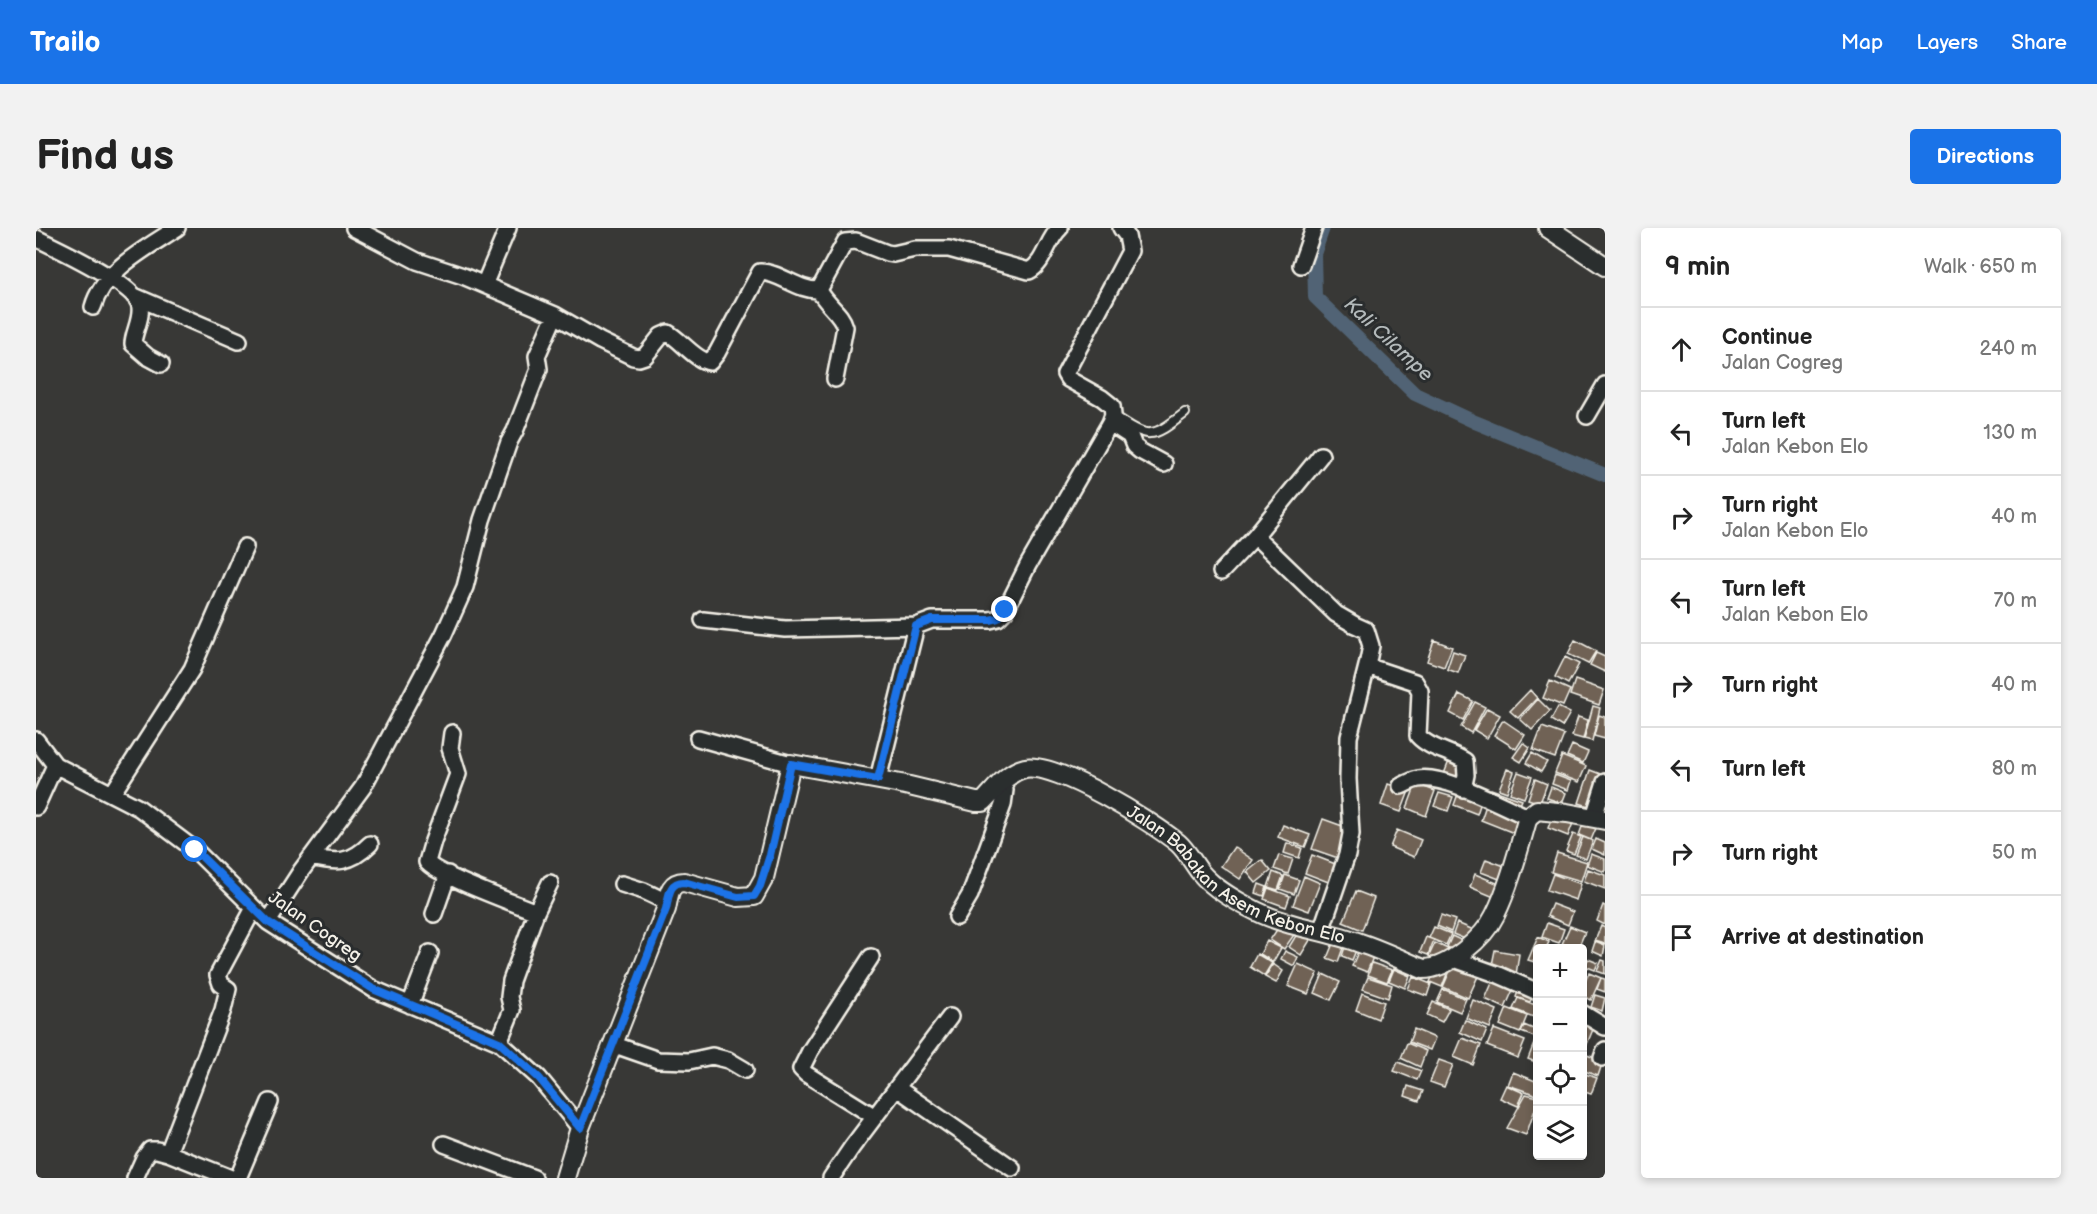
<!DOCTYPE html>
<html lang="en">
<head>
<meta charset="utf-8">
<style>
	:root { --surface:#fff; --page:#f2f2f2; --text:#222; --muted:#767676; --line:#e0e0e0; --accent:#1a73e8 }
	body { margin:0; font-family:"Balsamiq Sans",sans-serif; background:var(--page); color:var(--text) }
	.controls { position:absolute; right:18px; bottom:18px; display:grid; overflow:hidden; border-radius:6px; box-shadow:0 3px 9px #0003 }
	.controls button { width:54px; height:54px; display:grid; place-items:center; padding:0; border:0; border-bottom:2px solid var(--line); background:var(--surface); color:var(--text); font:30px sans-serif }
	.stop { position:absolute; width:18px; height:18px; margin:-14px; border:4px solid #1a73e8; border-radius:50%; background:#fff }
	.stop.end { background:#1a73e8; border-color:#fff; box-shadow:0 2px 6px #0008 }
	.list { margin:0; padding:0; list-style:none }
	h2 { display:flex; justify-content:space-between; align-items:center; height:78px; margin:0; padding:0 24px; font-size:26px }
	h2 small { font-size:20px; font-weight:400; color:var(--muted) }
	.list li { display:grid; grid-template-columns:39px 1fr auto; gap:18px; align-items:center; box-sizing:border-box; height:84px; padding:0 24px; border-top:2px solid var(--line) }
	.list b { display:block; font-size:22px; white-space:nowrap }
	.list p { margin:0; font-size:20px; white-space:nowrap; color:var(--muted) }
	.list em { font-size:20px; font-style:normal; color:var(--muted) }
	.icon { flex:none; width:33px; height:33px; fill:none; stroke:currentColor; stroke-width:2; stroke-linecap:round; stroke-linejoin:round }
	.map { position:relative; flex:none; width:1569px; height:950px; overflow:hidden; border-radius:6px }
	header { display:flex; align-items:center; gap:36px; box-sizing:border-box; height:84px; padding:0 30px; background:var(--accent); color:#fff }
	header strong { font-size:28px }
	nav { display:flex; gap:33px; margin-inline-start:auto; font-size:21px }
	.intro { display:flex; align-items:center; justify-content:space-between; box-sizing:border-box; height:144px; padding:0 36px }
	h1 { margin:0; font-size:42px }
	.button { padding:15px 27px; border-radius:6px; background:var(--accent); color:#fff; font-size:21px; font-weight:700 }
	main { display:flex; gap:36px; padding:0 36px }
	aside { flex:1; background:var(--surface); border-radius:6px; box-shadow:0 3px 9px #0003 }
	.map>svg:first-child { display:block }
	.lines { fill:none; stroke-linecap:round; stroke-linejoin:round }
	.canal { stroke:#516474; stroke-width:14 }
	.building { fill:#6f6255; stroke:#f4f1e8; stroke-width:1.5 }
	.service-casing { stroke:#f4f1e8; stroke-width:12 }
	.minor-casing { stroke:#f4f1e8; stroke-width:20 }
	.tertiary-casing { stroke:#f4f1e8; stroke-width:22 }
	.service { stroke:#2a2d2e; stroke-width:8 }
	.minor { stroke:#2a2d2e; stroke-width:15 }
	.tertiary { stroke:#2a2d2e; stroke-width:18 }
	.route { stroke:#1a73e8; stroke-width:8 }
	.labels { text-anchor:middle; stroke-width:6; stroke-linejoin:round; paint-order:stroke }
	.street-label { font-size:18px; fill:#f4f1e8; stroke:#2a2d2e }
	.water-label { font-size:20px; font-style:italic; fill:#b3b9ba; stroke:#2a2d2e }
</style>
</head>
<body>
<header>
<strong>Trailo</strong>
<nav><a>Map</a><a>Layers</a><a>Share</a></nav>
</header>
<div class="intro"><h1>Find us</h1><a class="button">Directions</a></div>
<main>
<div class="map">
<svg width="1569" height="950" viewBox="0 0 1569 950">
	<rect width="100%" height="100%" fill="#383836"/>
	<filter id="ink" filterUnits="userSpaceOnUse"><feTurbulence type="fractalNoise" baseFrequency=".0167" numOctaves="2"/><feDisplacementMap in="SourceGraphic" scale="12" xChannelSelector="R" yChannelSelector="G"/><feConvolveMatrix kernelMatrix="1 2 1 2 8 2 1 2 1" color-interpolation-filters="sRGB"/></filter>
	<g filter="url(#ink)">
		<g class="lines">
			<path class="canal" d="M1287 0 1278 26 1279 69 1379 166 1439 194 1569 247"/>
		</g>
		<path class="building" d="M1398 412 1416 419 1408 439 1391 433Z
			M1539 412 1560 423 1552 436 1532 426Z
			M1417 423 1429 427 1422 445 1411 441Z
			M1560 425 1569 429V444L1554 437Z
			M1529 429 1543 436 1532 456 1519 449Z
			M1539 452 1568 462 1563 477 1534 467Z
			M1514 453 1534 462 1527 478 1507 470Z
			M1494 462 1501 470 1482 490 1474 483Z
			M1423 466 1437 473 1427 492 1414 485Z
			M1502 471 1514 483 1496 502 1484 491Z
			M1439 474 1449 479 1435 505 1425 499Z
			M1557 478 1564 480 1556 513 1548 511Z
			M1522 479 1534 485 1526 499 1515 492Z
			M1451 480 1464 487 1451 510 1438 502Z
			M1563 487 1569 489V511L1558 508Z
			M1542 489 1552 492 1547 511 1536 508Z
			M1467 492 1489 507 1480 521 1458 507Z
			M1506 499 1528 507 1519 530 1497 522Z
			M1487 515 1494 520 1485 534 1477 529Z
			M1536 517 1552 524 1547 535 1531 528Z
			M1496 525 1511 534 1505 544 1490 535Z
			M1415 528 1427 532 1418 556 1406 551Z
			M1526 528 1550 538 1543 554 1519 545Z
			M1471 541 1478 544 1471 564 1463 561Z
			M1554 542 1567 547 1556 579 1543 575Z
			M1482 544 1496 549 1488 570 1474 565Z
			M1519 547 1535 553 1532 562 1516 556Z
			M1499 551 1511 556 1504 575 1492 571Z
			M1352 556 1373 563 1365 584 1345 577Z
			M1380 556 1399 563 1390 588 1371 580Z
			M1515 559 1530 565 1526 575 1511 570Z
			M1455 561 1486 572 1482 581 1451 570Z
			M1423 563 1446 571 1441 586 1418 577Z
			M1403 565 1417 569 1412 583 1398 578Z
			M1451 574 1490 589 1483 607 1445 592Z
			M1517 587 1537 595 1532 608 1512 600Z
			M1550 588 1563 593 1555 612 1543 607Z
			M1287 591 1312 600 1302 630 1276 621Z
			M1247 597 1274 607 1269 619 1242 609Z
			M1361 602 1385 612 1378 629 1354 619Z
			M1537 606 1545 609 1538 626 1530 623Z
			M1547 609 1557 613 1550 631 1540 627Z
			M1560 611 1569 615V627L1556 621Z
			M1251 615 1266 620 1263 630 1248 625Z
			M1198 619 1217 632 1204 651 1185 638Z
			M1521 625 1551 634 1545 653 1515 644Z
			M1555 626 1569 631V644L1551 637Z
			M1243 627 1257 631 1252 646 1238 641Z
			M1276 627 1302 637 1295 655 1269 645Z
			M1450 631 1471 639 1466 652 1445 644Z
			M1226 632 1235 643 1220 655 1211 644Z
			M1552 641 1569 647V661L1548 653Z
			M1237 644 1247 648 1242 662 1232 659Z
			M1439 646 1463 656 1458 669 1434 659Z
			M1517 646 1545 656 1540 672 1511 662Z
			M1249 647 1263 652 1258 666 1244 661Z
			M1268 648 1284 655 1273 683 1257 677Z
			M1223 656 1231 659 1228 668 1220 665Z
			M1232 660 1254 668 1250 679 1228 671Z
			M1320 663 1338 670 1326 702 1307 694Z
			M1516 676 1537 684 1532 697 1511 688Z
			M1567 677 1569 678V697L1561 693Z
			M1405 687 1419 692 1415 704 1401 698Z
			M1246 694 1260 704 1248 721 1234 712Z
			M1421 695 1440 703 1436 714 1417 706Z
			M1511 695 1528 701 1523 715 1506 709Z
			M1534 698 1549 704 1542 720 1526 716Z
			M1565 698 1569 700V716L1559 713Z
			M1398 699 1415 706 1410 717 1393 710Z
			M1264 701 1276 709 1265 727 1253 719Z
			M1416 708 1429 714 1424 725 1411 719Z
			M1390 709 1398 712 1392 727 1384 724Z
			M1502 709 1513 714 1510 720H1502V735L1492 732Z
			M1231 713 1245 720 1237 734 1224 726Z
			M1298 713 1308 717 1302 734 1291 730Z
			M1559 714 1569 718 1567 728 1556 723Z
			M1399 715 1414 722 1409 735 1393 728Z
			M1310 716 1321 720 1316 732 1306 728Z
			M1459 722 1483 726 1480 747 1455 742Z
			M1249 723 1262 729 1258 738 1245 731Z
			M1322 724 1337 729 1331 744 1316 738Z
			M1221 726 1236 735 1228 748 1214 739Z
			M1552 731 1562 735 1559 742 1549 738Z
			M1566 732 1569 733V746L1561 743Z
			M1418 734 1443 746 1432 770 1407 759Z
			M1336 735 1356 742 1351 754 1332 747Z
			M1237 736 1247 743 1240 755 1229 749Z
			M1262 736 1282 745 1272 766 1252 758Z
			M1358 741 1374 748 1369 760 1353 753Z
			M1400 741 1411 746 1406 759 1394 754Z
			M1553 745 1565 750 1555 772 1546 768V760Z
			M1287 746 1304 754 1295 772 1279 765Z
			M1460 746 1480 755 1469 780 1449 771Z
			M1332 749 1356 757 1352 770 1327 761Z
			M1377 749 1395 756 1391 768 1372 761Z
			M1565 750 1569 751V764L1561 761Z
			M1407 761 1430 771 1424 784 1401 774Z
			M1483 761 1497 766 1494 774 1480 769Z
			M1326 765 1348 774 1342 791 1320 782Z
			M1559 767 1569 770 1566 783 1555 779Z
			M1482 770 1502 778 1500 790 1477 781Z
			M1437 772 1461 782 1454 800 1430 790Z
			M1397 774 1413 781 1406 794 1391 787Z
			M1471 780 1491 788 1484 805 1464 797Z
			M1551 790 1560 794 1547 826 1546 800Z
			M1429 792 1451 802 1446 814 1424 804Z
			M1488 797 1502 803 1501 810 1485 804Z
			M1378 801 1399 810 1394 822 1373 814Z
			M1458 801 1489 813 1482 830 1451 818Z
			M1426 810 1445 817 1437 837 1418 829Z
			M1499 813 1502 814V835L1492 831Z
			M1371 815 1390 823 1384 839 1365 830Z
			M1548 826 1567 833 1562 848 1546 842Z
			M1403 832 1417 837 1408 859 1394 854Z
			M1362 834 1385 843 1381 852 1358 843Z
			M1477 844 1502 854 1501 867 1472 857Z
			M1546 845 1561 850 1555 866 1546 863Z
			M1470 857 1488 865 1482 878 1464 870Z
			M1372 858 1387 863 1383 873 1369 868Z
			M1490 866 1502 869V873L1490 907 1471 900Z"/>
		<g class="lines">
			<g class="service-casing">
				<path id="service" d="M1077 187C1113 211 1114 212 1149 185"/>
			</g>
			<g class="minor-casing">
				<path id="minor" d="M318 0 381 33 427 48 519 87 564 113 597 129 603 130 609 128 625 108 632 105C645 112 660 133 674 134L681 125 724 44C744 44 762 63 783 62L809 14 820 13 851 25 857 26 879 21H913L993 43C1009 35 1011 11 1024 0
					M0 10C22 21 94 54 103 75 108 88 97 104 97 116L112 129 125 136
					M1265 37 1278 0
					M448 57 472 0
					M783 62C790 77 805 84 809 99L799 151
					M98 68 203 113
					M57 79C67 42 111 20 141 0
					M1551 188 1569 157
					M1074 195 1094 208 1098 218 1104 223 1128 236
					M1219 308 1285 227
					M1185 344 1219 308 1300 386 1319 397 1330 402 1335 418 1331 438 1379 454 1384 463 1382 508C1394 521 1414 523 1429 533L1430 547 1427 561
					M667 392 749 401 880 398
					M416 505 414 520 422 546 397 613 391 634C400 647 481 676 500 684L475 753 473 769 476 782 463 814
					M662 510 755 536
					M0 512 19 537 103 580 159 622 232 694 337 761 463 814 503 850 544 900
					M842 551 880 398 896 392H954L962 390 969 383 992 337 1074 195 1077 187 1076 178 1066 170 1032 151 1029 146 1094 23 1091 8 1085 0
					M1365 558C1370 556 1376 552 1382 551 1409 546 1466 578 1492 589
					M76 566 156 441 209 319
					M0 579 19 537
					M1558 589 1569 554
					M275 629C301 635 314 636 334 616
					M586 656 608 663 631 674
					M500 684 514 655
					M398 686 412 646
					M921 689 934 667 967 577 969 562 965 555
					M232 694 265 643 327 559 408 406 429 359 446 292 473 214 479 203 503 141 501 128 519 87
					M1285 703 1311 627 1315 606 1312 551 1313 509 1331 438
					M835 729 774 823 765 841 770 846 839 889
					M1418 731 1463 747 1502 764
					M374 777 394 725
					M1546 785 1569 799
					M576 816 622 832 653 833 676 828 692 832 709 842
					M1566 830 1569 822
					M861 860 976 940
					M408 916 498 950
					M132 925 195 950
					M99 950 108 930 114 922H121L132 925 187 782 192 761 185 756 182 747 218 680
					M202 950 234 874
					M795 950 816 919 914 789"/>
			</g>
			<g class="tertiary-casing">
				<g id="tertiary">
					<path d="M1512 0 1569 38"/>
					<path id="s1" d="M529 950 544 900 630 681C633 669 632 654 648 654L702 669 718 668 728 650 755 536 865 556 940 574H947C959 562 971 544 989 540 1021 534 1116 594 1142 615 1151 623 1157 635 1164 644 1178 661 1200 673 1220 683 1252 699 1289 702 1324 715 1345 722 1366 732 1387 741 1412 741 1448 710 1459 687 1473 659 1483 620 1492 589L1501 582 1531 585 1569 592"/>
				</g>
			</g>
			<use href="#service" class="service"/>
			<use href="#minor" class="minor"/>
			<use href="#tertiary" class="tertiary"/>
		</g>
	</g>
	<g class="lines" filter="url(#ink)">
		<path class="route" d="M159 622 232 694 337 761 463 814 503 850 544 900 630 681C633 669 632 654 648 654L702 669 718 668 724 658 734 627 755 536 842 551 880 398 896 392H954L962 390 969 382"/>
	</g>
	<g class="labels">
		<g class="street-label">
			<text dy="6" stroke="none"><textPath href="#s1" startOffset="1026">Jalan Babakan Asem Kebon Elo</textPath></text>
			<text transform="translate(279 698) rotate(35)" y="6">Jalan Cogreg</text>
		</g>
		<g class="water-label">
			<text transform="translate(1353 111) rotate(43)" y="7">Kali Cilampe</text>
		</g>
	</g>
</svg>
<div class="controls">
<button>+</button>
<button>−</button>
<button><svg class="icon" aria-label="locate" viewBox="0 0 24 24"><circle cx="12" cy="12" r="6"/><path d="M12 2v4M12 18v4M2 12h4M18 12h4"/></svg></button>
<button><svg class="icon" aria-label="layers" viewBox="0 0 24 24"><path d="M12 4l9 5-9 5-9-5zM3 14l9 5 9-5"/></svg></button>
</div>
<div class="stop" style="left:159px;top:622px"></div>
<div class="stop end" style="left:969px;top:382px"></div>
</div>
<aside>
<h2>9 min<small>Walk · 650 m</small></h2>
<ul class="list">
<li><svg class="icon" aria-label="ahead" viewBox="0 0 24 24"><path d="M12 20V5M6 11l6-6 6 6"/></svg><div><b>Continue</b><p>Jalan Cogreg</p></div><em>240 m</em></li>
<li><svg class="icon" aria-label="left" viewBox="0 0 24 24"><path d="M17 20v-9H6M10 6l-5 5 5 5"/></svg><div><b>Turn left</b><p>Jalan Kebon Elo</p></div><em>130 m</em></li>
<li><svg class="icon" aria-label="right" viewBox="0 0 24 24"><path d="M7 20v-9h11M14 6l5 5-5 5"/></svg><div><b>Turn right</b><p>Jalan Kebon Elo</p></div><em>40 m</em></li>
<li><svg class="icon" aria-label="left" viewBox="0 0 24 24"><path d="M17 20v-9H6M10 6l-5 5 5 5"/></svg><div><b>Turn left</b><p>Jalan Kebon Elo</p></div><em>70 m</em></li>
<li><svg class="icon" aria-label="right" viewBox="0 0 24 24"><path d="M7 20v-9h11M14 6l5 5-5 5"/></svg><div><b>Turn right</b></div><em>40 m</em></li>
<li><svg class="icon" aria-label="left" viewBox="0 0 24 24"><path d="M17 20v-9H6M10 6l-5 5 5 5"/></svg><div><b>Turn left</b></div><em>80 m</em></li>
<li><svg class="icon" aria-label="right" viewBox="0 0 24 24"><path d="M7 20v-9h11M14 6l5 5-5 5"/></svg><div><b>Turn right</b></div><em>50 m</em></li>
<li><svg class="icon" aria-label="arrive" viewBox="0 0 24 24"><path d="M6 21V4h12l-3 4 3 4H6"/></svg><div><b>Arrive at destination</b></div></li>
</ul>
</aside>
</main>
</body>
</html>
